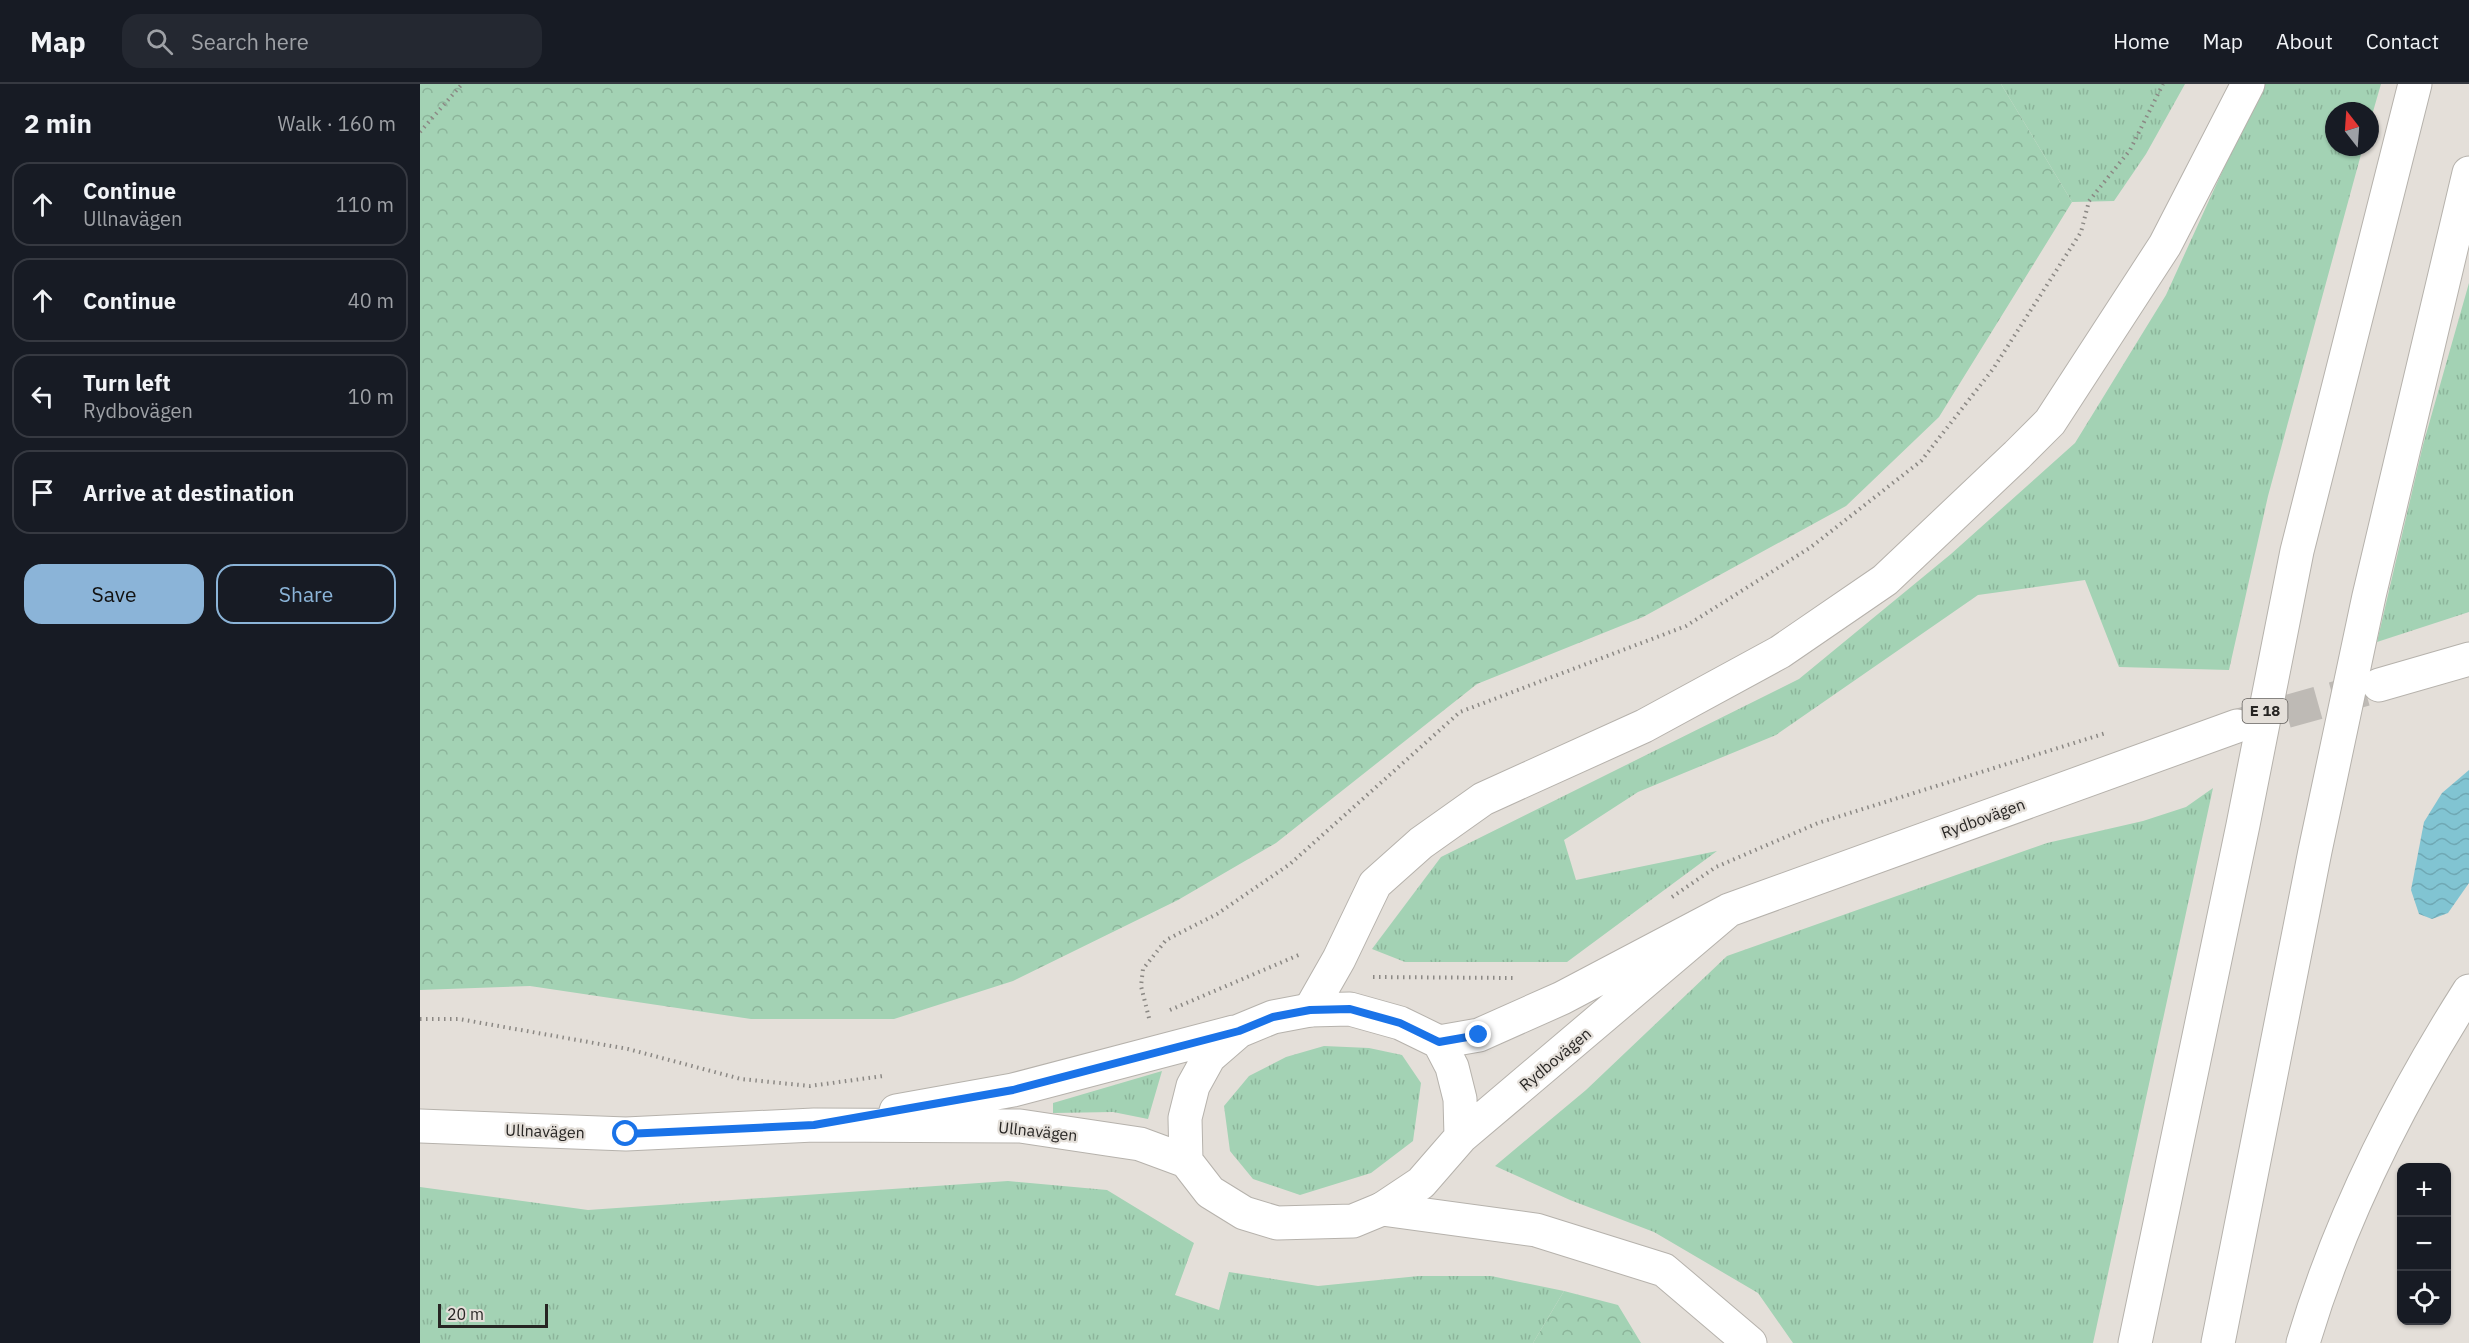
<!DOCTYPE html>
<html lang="en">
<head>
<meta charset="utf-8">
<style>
	:root { --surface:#171b24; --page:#242831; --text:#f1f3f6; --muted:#9ea1a6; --line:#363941; --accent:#8bb4d8 }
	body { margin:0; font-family:"IBM Plex Sans",sans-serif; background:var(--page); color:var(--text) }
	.controls { position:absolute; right:18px; bottom:18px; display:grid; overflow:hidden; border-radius:12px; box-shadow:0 2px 4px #0004 }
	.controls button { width:54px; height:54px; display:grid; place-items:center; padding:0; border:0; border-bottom:2px solid var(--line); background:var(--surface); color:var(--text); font:30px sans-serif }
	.compass { position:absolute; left:1905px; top:18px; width:54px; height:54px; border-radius:50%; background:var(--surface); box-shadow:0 2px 4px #0004; rotate:343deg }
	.scale { position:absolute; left:18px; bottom:15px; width:110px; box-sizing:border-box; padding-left:6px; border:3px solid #272523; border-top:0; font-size:16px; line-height:21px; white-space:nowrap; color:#272523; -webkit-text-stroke:4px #e4dfd9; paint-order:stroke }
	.stop { position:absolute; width:18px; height:18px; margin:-14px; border:4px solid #1a73e8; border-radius:50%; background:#fff }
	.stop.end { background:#1a73e8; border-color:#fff; box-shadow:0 2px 6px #0008 }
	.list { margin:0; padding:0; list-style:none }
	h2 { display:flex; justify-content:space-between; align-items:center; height:78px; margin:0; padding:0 24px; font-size:26px }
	h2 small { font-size:20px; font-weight:400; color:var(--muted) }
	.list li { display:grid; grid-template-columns:39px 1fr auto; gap:18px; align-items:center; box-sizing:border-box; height:84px; margin:0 12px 12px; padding:0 12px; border:2px solid var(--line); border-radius:18px }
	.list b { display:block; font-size:22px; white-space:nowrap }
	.list p { margin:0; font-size:20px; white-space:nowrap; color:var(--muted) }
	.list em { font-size:20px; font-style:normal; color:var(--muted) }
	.actions { display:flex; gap:12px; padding:18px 24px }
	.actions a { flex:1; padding:14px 0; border:2px solid var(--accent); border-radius:18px; text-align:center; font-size:21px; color:var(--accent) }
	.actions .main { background:var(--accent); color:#111 }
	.icon { flex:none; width:33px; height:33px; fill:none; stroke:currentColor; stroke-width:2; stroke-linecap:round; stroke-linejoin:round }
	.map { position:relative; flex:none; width:2049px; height:1259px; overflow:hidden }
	header { display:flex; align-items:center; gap:36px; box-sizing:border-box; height:84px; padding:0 30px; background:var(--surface); border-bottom:2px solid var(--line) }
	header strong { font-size:28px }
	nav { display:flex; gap:33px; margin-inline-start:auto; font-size:21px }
	.search { width:420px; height:54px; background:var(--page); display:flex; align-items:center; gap:15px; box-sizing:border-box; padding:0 21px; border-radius:18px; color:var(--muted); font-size:22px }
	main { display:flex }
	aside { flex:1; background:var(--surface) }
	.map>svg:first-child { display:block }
	.grass { fill:url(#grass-tufts) }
	.forest { fill:url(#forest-crowns) }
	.water { fill:url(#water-waves) }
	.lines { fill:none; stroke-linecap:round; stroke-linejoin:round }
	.minor-tunnel { stroke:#bebab5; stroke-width:33; stroke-dasharray:33 16; stroke-linecap:butt }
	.minor-casing { stroke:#b6b2ac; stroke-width:35 }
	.highway-casing { stroke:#b6b2ac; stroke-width:35 }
	.path { stroke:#8b8884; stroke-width:4; stroke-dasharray:1.5 4.5; stroke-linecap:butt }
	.minor { stroke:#fff; stroke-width:33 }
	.highway { stroke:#fff; stroke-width:33 }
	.route { stroke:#1a73e8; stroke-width:8 }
	.labels { text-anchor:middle; stroke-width:4.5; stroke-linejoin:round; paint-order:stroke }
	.shield { fill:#e4dfd9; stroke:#605d5a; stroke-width:1.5 }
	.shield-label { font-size:15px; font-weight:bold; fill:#272523 }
	.street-label { font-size:16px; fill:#272523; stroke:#e4dfd9 }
</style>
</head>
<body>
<header>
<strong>Map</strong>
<div class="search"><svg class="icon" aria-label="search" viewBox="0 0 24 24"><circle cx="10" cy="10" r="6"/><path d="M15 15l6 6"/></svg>Search here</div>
<nav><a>Home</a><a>Map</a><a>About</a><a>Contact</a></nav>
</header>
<main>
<aside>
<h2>2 min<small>Walk · 160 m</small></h2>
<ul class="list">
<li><svg class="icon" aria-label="ahead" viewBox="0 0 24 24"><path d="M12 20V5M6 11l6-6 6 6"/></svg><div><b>Continue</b><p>Ullnavägen</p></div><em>110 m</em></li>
<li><svg class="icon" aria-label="ahead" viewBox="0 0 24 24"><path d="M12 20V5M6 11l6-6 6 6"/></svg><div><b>Continue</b></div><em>40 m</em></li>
<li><svg class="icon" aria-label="left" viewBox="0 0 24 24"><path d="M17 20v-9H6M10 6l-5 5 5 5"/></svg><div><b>Turn left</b><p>Rydbovägen</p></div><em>10 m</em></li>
<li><svg class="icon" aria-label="arrive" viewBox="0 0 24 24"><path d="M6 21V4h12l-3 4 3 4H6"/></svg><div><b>Arrive at destination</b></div></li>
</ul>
<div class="actions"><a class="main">Save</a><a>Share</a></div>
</aside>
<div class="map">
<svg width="2049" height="1259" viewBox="0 0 2049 1259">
	<defs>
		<pattern id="grass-tufts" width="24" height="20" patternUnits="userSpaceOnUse" patternTransform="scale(1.5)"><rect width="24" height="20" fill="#a3d2b4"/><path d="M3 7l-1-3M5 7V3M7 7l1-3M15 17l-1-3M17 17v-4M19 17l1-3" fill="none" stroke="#8cb49a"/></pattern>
		<pattern id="forest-crowns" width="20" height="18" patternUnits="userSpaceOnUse" patternTransform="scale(1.5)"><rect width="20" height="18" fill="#a3d2b4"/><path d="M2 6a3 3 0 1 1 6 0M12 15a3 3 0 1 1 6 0" fill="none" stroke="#8cb49a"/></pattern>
		<pattern id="water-waves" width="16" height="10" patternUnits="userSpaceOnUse" patternTransform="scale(1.5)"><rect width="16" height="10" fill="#81c4d2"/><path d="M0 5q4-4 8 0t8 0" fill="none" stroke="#6fa8b4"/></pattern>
	</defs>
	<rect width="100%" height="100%" fill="#e4dfd9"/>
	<path class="grass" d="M1581 0H1765L1726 70 1694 117 1652 118Z
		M1842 0H1961L1950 38V27H1914V63H1943L1848 412 1809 586 1699 583 1665 496 1558 511 1356 651 1218 708 1144 756 1156 796 1297 767 1147 878H985L952 865 1021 773 1379 595 1531 470 1655 359 1746 211Z
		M2049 199V528L1957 558 2003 361Z
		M1793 704 1673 1259H1373L1338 1209 1234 1148 1150 1116 1075 1082 1166 1006 1307 872 1627 759 1723 737 1766 723Z
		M904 962 949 964 982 971 1001 999 993 1057 951 1089 880 1111 833 1095 810 1067 804 1022 829 992 866 973Z
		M742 987 728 1035 693 1028 633 1029V1019Z
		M588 1097 687 1106 774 1159 755 1211 799 1226 809 1188 898 1202 999 1192H1071L1144 1207 1113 1259H0V1103L168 1126Z"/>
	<path class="forest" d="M0 0H1581L1652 118 1519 333 1426 422 1223 533 1057 600 856 759 758 816 593 897 474 935H331L110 902 0 906Z
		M1144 1207 1198 1221 1221 1259H1113Z"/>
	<path class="water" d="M2049 686V799L2028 829 2012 835 1999 830 1991 806 2004 738 2022 709Z"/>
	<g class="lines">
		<path class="minor-tunnel" d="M1819 641 1954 603"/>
		<g class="minor-casing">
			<path id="minor" d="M1959 601 2049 575
				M1019 958 1059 951 1142 914 1309 826 1817 642
				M476 1027 593 1006 814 948
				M0 1042 206 1050 394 1041 600 1042 720 1060 766 1077
				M1041 1053 1040 1015 1032 983 1019 958 980 939 930 925 890 926 853 933 819 947 789 973 773 1002 765 1034 766 1077 790 1108 824 1129 857 1139 933 1137 962 1125 1001 1099 1041 1053 1309 826"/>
		</g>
		<g class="highway-casing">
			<path id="highway" d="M890 926 919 875 955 800 1001 759 1063 715 1224 642 1360 568 1465 496 1597 371 1630 338 1745 161 1828 0
				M962 1125 1116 1146 1244 1186 1330 1259
				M1715 1259 1823 741 1877 467 1995 0
				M1798 1259 1895 767 1949 512 2049 89
				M1883 1259C1920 1134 1979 1017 2049 907"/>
		</g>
		<path class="path" d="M0 48 42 0
			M1252 813 1296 783 1398 739 1686 649
			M953 893 1095 894
			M750 926 881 870
			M729 934 721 902 723 885 746 856 797 830 870 780 1040 628 1266 542 1391 463 1501 377 1573 285 1661 148 1669 117 1710 66 1743 0
			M0 935H39L208 965 321 995 390 1002 463 992"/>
		<use href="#minor" class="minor"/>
		<use href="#highway" class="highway"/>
	</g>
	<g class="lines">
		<path class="route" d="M206 1050 394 1041 593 1006 819 947 853 933 890 926 930 925 980 939 1019 958 1059 951"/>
	</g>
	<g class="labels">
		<rect class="shield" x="1822.5" y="615" width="45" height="24" rx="4.5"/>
		<g class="shield-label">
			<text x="1845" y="632">E 18</text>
		</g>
		<g class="street-label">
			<text transform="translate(1563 734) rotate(-20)" y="6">Rydbovägen</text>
			<text transform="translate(1135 975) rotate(-40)" y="6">Rydbovägen</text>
			<text transform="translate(125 1047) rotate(2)" y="6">Ullnavägen</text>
			<text transform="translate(618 1047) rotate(6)" y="6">Ullnavägen</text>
		</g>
	</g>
</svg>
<div class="controls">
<button>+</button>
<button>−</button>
<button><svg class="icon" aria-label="locate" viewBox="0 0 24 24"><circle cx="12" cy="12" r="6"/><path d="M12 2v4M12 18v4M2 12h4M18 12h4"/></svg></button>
</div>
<svg class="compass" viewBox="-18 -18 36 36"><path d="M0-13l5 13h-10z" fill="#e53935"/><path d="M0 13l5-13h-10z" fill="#9ea1a6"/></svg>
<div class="scale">20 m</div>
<div class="stop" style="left:206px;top:1050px"></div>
<div class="stop end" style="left:1059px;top:951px"></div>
</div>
</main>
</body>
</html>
